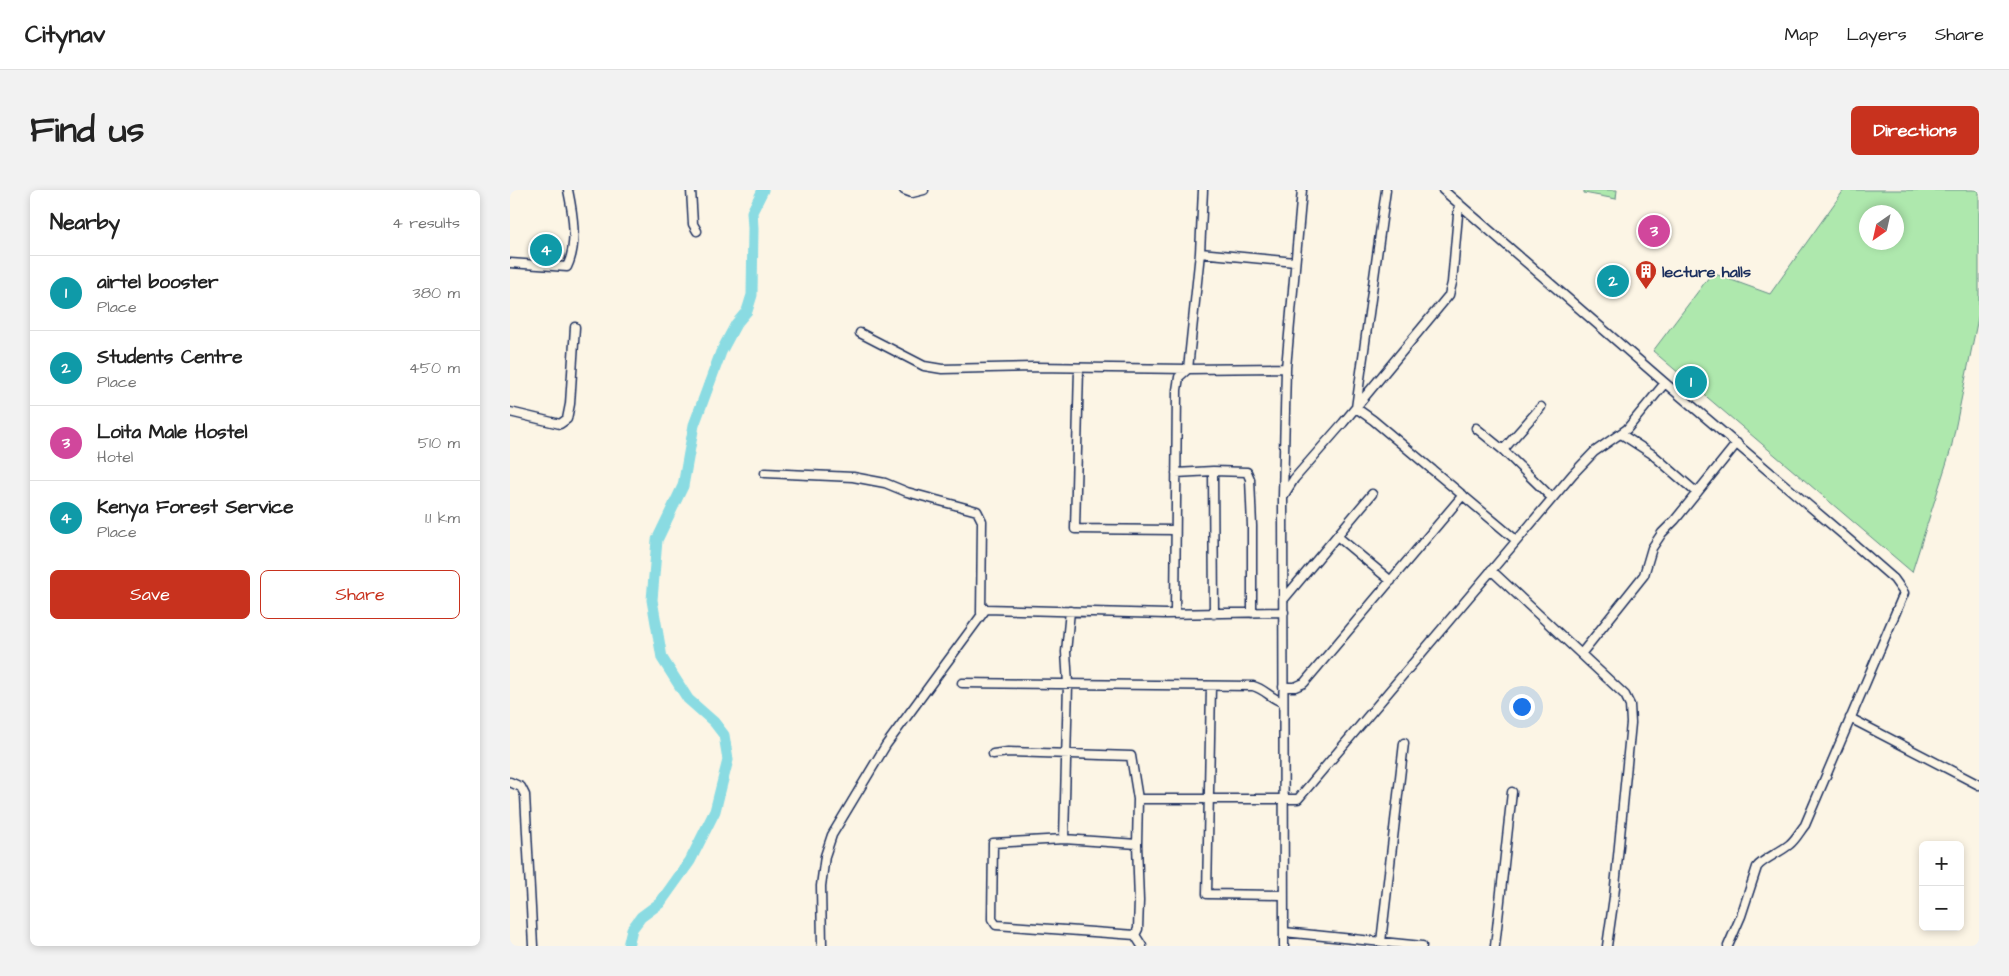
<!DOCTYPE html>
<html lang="en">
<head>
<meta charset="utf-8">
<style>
	:root { --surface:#fff; --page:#f2f2f2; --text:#222; --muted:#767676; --line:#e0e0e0; --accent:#c8321e }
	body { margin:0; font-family:"Architects Daughter",sans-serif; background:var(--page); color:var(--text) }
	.controls { position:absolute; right:15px; bottom:15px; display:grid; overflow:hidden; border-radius:8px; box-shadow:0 2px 8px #0003 }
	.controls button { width:45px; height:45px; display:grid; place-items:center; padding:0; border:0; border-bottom:1px solid var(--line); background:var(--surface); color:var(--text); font:25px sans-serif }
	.compass { position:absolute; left:1349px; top:15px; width:45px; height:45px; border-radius:50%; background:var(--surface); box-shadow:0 2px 8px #0003; rotate:214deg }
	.you { position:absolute; left:1011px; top:516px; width:18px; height:18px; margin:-12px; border:4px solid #fff; border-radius:50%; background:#1a73e8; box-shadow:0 0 0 8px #1a73e833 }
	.badge { display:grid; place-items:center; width:32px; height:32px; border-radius:50%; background:var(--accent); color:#fff; font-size:16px; font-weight:700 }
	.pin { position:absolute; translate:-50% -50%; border:2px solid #fff; box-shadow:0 1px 5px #0006 }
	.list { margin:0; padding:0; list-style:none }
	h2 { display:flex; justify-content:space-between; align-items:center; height:65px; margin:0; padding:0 20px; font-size:21px }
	h2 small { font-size:16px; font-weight:400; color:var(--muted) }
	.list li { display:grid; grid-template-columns:32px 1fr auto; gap:15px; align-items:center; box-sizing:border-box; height:75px; padding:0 20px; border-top:1px solid var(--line) }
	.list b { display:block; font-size:19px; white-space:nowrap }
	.list p { margin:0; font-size:16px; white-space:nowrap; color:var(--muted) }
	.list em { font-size:16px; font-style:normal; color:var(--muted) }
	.actions { display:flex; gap:10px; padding:15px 20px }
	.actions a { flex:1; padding:11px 0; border:1px solid var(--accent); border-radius:8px; text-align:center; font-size:18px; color:var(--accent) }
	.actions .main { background:var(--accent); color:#fff }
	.map { position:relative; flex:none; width:1469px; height:756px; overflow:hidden; border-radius:8px }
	header { display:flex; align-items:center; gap:30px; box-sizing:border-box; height:70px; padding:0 25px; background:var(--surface); border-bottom:1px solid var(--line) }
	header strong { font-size:24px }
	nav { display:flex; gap:28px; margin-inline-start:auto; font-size:18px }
	.intro { display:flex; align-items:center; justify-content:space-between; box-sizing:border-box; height:120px; padding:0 30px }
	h1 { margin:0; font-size:35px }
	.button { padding:12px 22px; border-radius:8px; background:var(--accent); color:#fff; font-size:18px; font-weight:700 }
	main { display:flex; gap:30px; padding:0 30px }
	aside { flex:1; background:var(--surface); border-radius:8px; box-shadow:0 2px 8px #0003 }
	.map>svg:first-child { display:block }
	.green { fill:#aee8ad; stroke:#648c86; fill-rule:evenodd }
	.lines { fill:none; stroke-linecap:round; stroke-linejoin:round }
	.river { stroke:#8adbe2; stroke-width:11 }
	.minor-casing { stroke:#1b2f5e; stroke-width:11 }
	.minor { stroke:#fcf5e5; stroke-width:8 }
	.labels { text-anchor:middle; stroke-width:4; stroke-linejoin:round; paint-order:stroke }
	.poi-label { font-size:16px; font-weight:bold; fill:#1b2f5e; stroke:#fcf5e5; text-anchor:start }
</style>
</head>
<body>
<header>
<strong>Citynav</strong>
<nav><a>Map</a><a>Layers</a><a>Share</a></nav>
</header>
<div class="intro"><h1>Find us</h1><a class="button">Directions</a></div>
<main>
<aside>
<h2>Nearby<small>4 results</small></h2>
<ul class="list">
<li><span class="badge" style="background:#0f9aa8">1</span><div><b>airtel booster</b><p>Place</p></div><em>380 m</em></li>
<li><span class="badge" style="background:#0f9aa8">2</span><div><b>Students Centre</b><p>Place</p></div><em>450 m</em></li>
<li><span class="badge" style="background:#d1479c">3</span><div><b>Loita Male Hostel</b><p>Hotel</p></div><em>510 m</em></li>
<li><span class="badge" style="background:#0f9aa8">4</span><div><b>Kenya Forest Service</b><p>Place</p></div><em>1.1 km</em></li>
</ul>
<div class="actions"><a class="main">Save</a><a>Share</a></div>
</aside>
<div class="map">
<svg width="1469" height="756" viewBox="0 0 1469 756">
	<rect width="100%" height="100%" fill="#fcf5e5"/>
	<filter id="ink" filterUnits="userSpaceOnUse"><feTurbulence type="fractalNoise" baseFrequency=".02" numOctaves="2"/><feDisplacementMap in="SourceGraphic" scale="10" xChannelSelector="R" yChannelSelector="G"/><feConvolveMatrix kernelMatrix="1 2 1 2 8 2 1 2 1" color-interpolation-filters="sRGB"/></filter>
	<g filter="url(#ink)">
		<path class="green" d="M1074 0H1107L1106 9 1074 3Z
			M1334 0H1469V123L1441 259 1402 382 1143 161 1202 83 1260 104ZM1356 22H1386V52H1356Z"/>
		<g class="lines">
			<path class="river" d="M118 756 122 739 131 727 150 713 180 671 205 621 218 570 214 545 204 532 178 509 152 468 142 410 147 350 173 296 184 235 211 162 226 134 237 121 242 105 243 38 242 22 253 0"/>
			<g class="minor-casing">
				<path id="minor" d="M181 0 183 34 187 41
					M394 0 402 3 414 0
					M876 0 846 218 863 230 1006 350
					M933 0 1155 193 1337 348 1384 389 1394 403 1295 635C1290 641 1286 649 1280 654 1271 662 1253 669 1247 677L1231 726 1218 756
					M690 63 785 72
					M0 73 57 77C68 54 63 24 58 0
					M350 143 414 176 432 179 524 177 678 179 776 178
					M569 178 565 339 665 340
					M0 222 50 234 57 229 60 214 65 137
					M966 238 993 260 1042 308
					M1111 244 1142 264 1187 303
					M993 260 1031 217
					M703 281 704 424
					M255 283 343 287 375 293 397 302 467 321 472 331 471 423
					M666 283 703 281 737 282 740 289 742 336V423
					M774 305 784 289 833 233 939 105 942 93 949 13
					M827 346 881 391
					M981 380 1115 505 1120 515 1121 533 1104 707 1097 756
					M774 409 862 304
					M665 423 667 200 669 187 678 179 690 63 693 0
					M1071 464 1134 385 1142 358 1152 343 1165 330 1227 253
					M452 493 743 496C755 499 761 509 773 512
					M701 496 697 704 773 705
					M773 497H785L794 493 953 305
					M1340 528 1469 595
					M483 564 498 562 621 566 628 609 627 654 629 711 628 739 625 745
					M0 592 11 597 15 605 23 756
					M628 609H788L1063 284 1084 262 1117 239 1155 193
					M554 649 558 494 556 462 560 421
					M774 742 912 756
					M625 745 486 735 482 729 483 653 554 649 627 654
					M625 745 632 756
					M871 752 894 553
					M312 756 311 696 315 666 322 645 376 555 476 419 656 424 774 422
					M774 756 773 307 776 178 792 0
					M985 756 1002 602"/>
			</g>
			<use href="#minor" class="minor"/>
		</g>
	</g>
	<defs>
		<g id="building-pin" transform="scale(1.125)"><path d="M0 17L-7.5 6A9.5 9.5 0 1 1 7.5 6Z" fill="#c8321e" stroke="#fcf5e5"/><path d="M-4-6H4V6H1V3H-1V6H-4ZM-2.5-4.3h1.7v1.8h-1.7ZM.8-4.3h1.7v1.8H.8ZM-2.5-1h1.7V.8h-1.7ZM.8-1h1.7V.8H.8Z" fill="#fff"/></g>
	</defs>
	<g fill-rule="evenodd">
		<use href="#building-pin" x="1136" y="81"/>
	</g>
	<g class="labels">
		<g class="poi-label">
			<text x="1152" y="87">lecture halls</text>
		</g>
	</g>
</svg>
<div class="controls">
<button>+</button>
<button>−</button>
</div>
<svg class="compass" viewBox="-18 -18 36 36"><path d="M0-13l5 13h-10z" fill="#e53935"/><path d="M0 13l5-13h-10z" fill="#767676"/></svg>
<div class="you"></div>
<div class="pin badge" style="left:1181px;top:192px;background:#0f9aa8">1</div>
<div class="pin badge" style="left:1103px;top:91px;background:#0f9aa8">2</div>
<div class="pin badge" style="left:1144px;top:41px;background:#d1479c">3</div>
<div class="pin badge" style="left:36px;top:60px;background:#0f9aa8">4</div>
</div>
</main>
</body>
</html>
